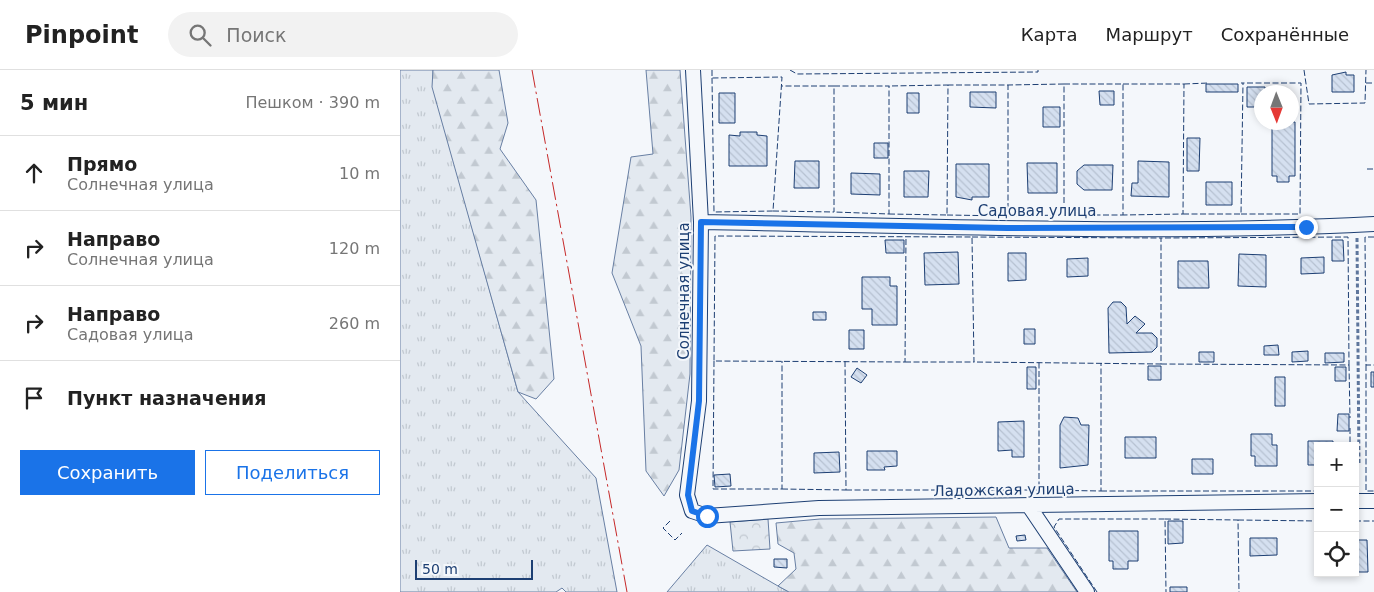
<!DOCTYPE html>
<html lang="ru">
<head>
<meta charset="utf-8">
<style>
	:root { --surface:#fff; --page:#f2f2f2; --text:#222; --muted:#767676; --line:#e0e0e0; --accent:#1a73e8 }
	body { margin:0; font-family:"DejaVu Sans",sans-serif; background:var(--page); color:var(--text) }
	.controls { position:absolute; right:15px; bottom:15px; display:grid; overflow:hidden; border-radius:0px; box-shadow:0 2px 8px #0003 }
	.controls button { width:45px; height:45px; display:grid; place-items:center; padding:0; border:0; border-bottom:1px solid var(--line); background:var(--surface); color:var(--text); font:25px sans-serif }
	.compass { position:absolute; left:854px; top:15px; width:45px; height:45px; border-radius:50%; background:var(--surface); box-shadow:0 2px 8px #0003; rotate:179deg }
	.scale { position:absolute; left:15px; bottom:12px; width:118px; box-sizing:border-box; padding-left:5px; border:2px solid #1d3f73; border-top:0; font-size:14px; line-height:18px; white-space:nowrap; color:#1d3f73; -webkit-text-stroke:4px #f4f7fb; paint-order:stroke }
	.stop { position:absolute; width:15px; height:15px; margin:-11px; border:4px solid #1a73e8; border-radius:50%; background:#fff }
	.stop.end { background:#1a73e8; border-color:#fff; box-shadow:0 1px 5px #0008 }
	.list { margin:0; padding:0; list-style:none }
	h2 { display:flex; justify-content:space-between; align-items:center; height:65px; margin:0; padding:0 20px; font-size:21px }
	h2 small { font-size:16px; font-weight:400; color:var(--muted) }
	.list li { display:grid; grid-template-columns:32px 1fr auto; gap:15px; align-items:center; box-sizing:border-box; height:75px; padding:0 20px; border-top:1px solid var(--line) }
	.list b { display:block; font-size:19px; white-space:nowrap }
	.list p { margin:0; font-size:16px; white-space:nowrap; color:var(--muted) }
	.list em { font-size:16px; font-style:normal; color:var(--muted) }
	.actions { display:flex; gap:10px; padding:15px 20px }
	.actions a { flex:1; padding:11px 0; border:1px solid var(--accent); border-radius:0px; text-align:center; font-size:18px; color:var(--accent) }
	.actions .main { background:var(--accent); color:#fff }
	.icon { flex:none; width:28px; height:28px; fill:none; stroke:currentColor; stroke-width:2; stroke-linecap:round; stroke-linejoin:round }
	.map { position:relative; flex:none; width:974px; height:522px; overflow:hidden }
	header { display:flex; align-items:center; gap:30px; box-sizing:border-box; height:70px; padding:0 25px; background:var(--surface); border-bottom:1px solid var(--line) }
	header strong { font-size:24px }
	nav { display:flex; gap:28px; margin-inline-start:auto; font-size:18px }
	.search { width:350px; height:45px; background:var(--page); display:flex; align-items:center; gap:12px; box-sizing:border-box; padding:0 18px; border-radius:28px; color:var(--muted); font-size:19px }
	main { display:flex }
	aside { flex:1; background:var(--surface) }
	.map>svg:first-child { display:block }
	.grass { fill:url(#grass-tufts); stroke:#687fa3 }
	.forest { fill:url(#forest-firs); stroke:#687fa3 }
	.park { fill:url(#park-crowns); stroke:#687fa3 }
	.building { fill:url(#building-back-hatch); stroke:#1d3f73 }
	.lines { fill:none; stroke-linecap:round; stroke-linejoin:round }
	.street-casing { stroke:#1d3f73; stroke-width:16 }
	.path { stroke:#5e769c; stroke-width:3; stroke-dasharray:4 2.5; stroke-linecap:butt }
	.street { stroke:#f4f7fb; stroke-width:14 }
	.fence { stroke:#1d3f73; stroke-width:1; stroke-dasharray:6 2.5; stroke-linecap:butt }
	.power { stroke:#c62828; stroke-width:1; stroke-dasharray:18 4 2.5 4; stroke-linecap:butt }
	.route { stroke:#1a73e8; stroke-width:6 }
	.labels { text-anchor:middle; stroke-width:4; stroke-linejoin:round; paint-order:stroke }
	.street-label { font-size:15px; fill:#1d3f73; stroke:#f4f7fb }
</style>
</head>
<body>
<header>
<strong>Pinpoint</strong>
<div class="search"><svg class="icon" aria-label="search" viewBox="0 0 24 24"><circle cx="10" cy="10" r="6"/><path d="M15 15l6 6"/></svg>Поиск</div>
<nav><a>Карта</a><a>Маршрут</a><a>Сохранённые</a></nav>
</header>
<main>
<aside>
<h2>5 мин<small>Пешком · 390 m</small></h2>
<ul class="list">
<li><svg class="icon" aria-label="ahead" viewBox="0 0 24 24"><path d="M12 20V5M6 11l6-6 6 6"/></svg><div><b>Прямо</b><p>Солнечная улица</p></div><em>10 m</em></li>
<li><svg class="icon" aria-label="right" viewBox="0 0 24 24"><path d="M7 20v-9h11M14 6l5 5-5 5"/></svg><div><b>Направо</b><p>Солнечная улица</p></div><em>120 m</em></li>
<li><svg class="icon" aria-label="right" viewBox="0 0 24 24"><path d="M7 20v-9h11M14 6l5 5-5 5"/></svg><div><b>Направо</b><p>Садовая улица</p></div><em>260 m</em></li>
<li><svg class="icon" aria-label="arrive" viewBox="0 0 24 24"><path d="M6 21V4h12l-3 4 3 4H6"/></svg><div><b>Пункт назначения</b></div></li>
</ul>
<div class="actions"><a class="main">Сохранить</a><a>Поделиться</a></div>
</aside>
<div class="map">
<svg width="974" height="522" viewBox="0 0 974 522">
	<defs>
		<pattern id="grass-tufts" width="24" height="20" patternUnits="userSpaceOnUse" patternTransform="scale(1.25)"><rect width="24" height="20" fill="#e3e9f0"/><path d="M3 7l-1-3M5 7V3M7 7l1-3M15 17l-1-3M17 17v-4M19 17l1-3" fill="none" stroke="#c2c9d1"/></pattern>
		<pattern id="forest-firs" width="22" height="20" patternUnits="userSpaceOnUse" patternTransform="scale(1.25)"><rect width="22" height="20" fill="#e3e9f0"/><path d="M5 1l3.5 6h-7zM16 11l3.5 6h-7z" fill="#c2c9d1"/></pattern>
		<pattern id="park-crowns" width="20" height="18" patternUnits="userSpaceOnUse" patternTransform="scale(1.25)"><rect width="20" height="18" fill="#e3e9f0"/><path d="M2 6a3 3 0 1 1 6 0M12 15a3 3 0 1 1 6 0" fill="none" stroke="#c2c9d1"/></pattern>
		<pattern id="building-back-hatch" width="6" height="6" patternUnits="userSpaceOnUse" patternTransform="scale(1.25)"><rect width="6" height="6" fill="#d5e0f0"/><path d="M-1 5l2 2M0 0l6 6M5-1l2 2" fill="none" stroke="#b6c1d1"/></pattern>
	</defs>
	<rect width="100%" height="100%" fill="#f4f7fb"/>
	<path class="grass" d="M0 0H33V17L118 322 196 408 217 522H166L162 518 156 522H0Z
		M307 475 378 516 389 522H267Z"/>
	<path class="forest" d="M33 0H99L108 53 100 79 136 130 154 309 136 329 118 322 32 17Z
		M246 0H280L291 147 290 304 279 400 264 426 246 401 241 276 212 203 231 87 253 84Z
		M596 447 609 478H647L677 522H389L378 516 396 499 394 483 378 474 376 453 420 449Z"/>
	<path class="park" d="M368 449 370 479 333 481 330 452Z"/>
	<path class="building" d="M946 2V5H954V22H932V5Z
		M806 14H838V22H806Z
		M847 17H865V22H862V37H847Z
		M699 21H714V35H700Z
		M570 22H596V38L570 37Z
		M319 23H335V53H319Z
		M507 23H519V43H507Z
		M643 37H660V57H643Z
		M872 52H895V106H889V112H877V106H872Z
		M340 62H357V65L367 66V96H329V65L340 66Z
		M787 68H800L799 101H787Z
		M474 73H488V88H474Z
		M395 91H419V118H394Z
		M738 91 769 92V127L731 126 732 113H738Z
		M627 93H657V123H628Z
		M556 94H589V127H572V130L556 127Z
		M684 95H713L712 120H684L677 114V101Z
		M504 101H529L528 127H504Z
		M451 103 480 104V125L451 124Z
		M806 112H832V135H806Z
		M485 170H504V183H486Z
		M932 170H943L944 191H932Z
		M558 182 559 214 525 215 524 183Z
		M608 183H626V210L608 211Z
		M839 184 866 185V217L838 216Z
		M924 187V203L901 204V188Z
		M688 188V206L667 207V189Z
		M778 191H808L809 218H778Z
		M462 207H490V216H497V255H472V239H462Z
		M713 232H721L726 237 727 254 735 246 745 254 736 263H752L757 268V277L752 282 709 283 708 238Z
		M413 242H426V250H413Z
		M624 259H635V274H624Z
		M449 260H464V279H449Z
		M878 275 879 285H864V276Z
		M908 281V291L892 292V282Z
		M799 282H814V292H799Z
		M925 283H944V292L925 293Z
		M748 296H761V310H748Z
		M627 297H636V319H627Z
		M935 297H946V311H935Z
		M457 298 467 305 461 313 451 307Z
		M971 302H974V317H971Z
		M875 307H885V336H875Z
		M938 344H949V361H937Z
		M664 347 678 348 681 355H689L688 395 660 398V355Z
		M624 351V387H612V380L598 381V352Z
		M851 364H872V375H877V396H855V386H851Z
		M725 367H756V388H725Z
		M908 371H933V376H918V395H908Z
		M467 381H497V396L484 397 485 400H467Z
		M439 382 440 402 414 403V383Z
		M792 389H813V404H792Z
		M330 404 331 416 315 417 314 405Z
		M768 451H783V473L768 474Z
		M709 461H738V491H728V499H713V491H709Z
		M625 465 626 470 617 471 616 466Z
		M850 468H877V485L850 486Z
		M955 470H967L968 502H955Z
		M374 489H387V498L374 497Z
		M770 517H787V522H770Z"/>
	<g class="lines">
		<g class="street-casing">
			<path id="street" d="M293 0 301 152 299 331 287 425 292 441 307 446 419 438 918 431
				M301 152C525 156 750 165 974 154
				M955 431H974
				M629 436 687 522"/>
		</g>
		<path class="path" d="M957 168 959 393"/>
		<use href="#street" class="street"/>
		<path class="fence" d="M312 0V8L382 7 373 141 314 142 312 8
			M390 0 397 4 638 2V0
			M904 0 909 34 965 33 966 0
			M966 13H974
			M664 14H723V145H664
			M723 14H784L783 144 723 145
			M784 14 809 13
			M434 16H489V144L434 142
			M967 99H974
			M373 141 434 142V16H382
			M489 144 547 145 548 15 489 16
			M783 144H841L843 13H841
			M841 144H900L901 13H843
			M547 145 608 146V15H548
			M608 146 664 145V14L608 15
			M572 167 761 168V294L574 292
			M974 167H965L966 295H974
			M314 291 313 419H382V291
			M505 292H574L572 167 315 166 314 291 505 292 506 167
			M761 294 949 295 948 167 761 168
			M949 295 950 348
			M966 295V421H974
			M950 358V376
			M382 419 446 420 445 291
			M446 420H639V292
			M639 420 701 421V293
			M701 421H918
			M765 449 838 450 839 522
			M838 450 918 451
			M270 451 263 458 275 470 282 463
			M955 451H974
			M697 522 654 457 659 449H765L766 522"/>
		<path class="power" d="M132 0 227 522"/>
	</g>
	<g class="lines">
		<path class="route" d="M307 446 292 441 288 425 299 331 301 152 607 158 906 157"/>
	</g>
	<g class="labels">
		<g class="street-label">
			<text x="637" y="146">Садовая улица</text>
			<text transform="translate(284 221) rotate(-90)" y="5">Солнечная улица</text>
			<text transform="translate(604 420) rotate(-1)" y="5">Ладожская улица</text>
		</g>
	</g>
</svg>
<div class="controls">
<button>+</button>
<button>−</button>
<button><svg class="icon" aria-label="locate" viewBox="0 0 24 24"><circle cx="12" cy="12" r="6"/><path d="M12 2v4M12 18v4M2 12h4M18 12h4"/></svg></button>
</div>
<svg class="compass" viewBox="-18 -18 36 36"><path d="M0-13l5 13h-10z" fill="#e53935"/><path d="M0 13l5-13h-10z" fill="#767676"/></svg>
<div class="scale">50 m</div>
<div class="stop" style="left:307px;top:446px"></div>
<div class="stop end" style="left:906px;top:157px"></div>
</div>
</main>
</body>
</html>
